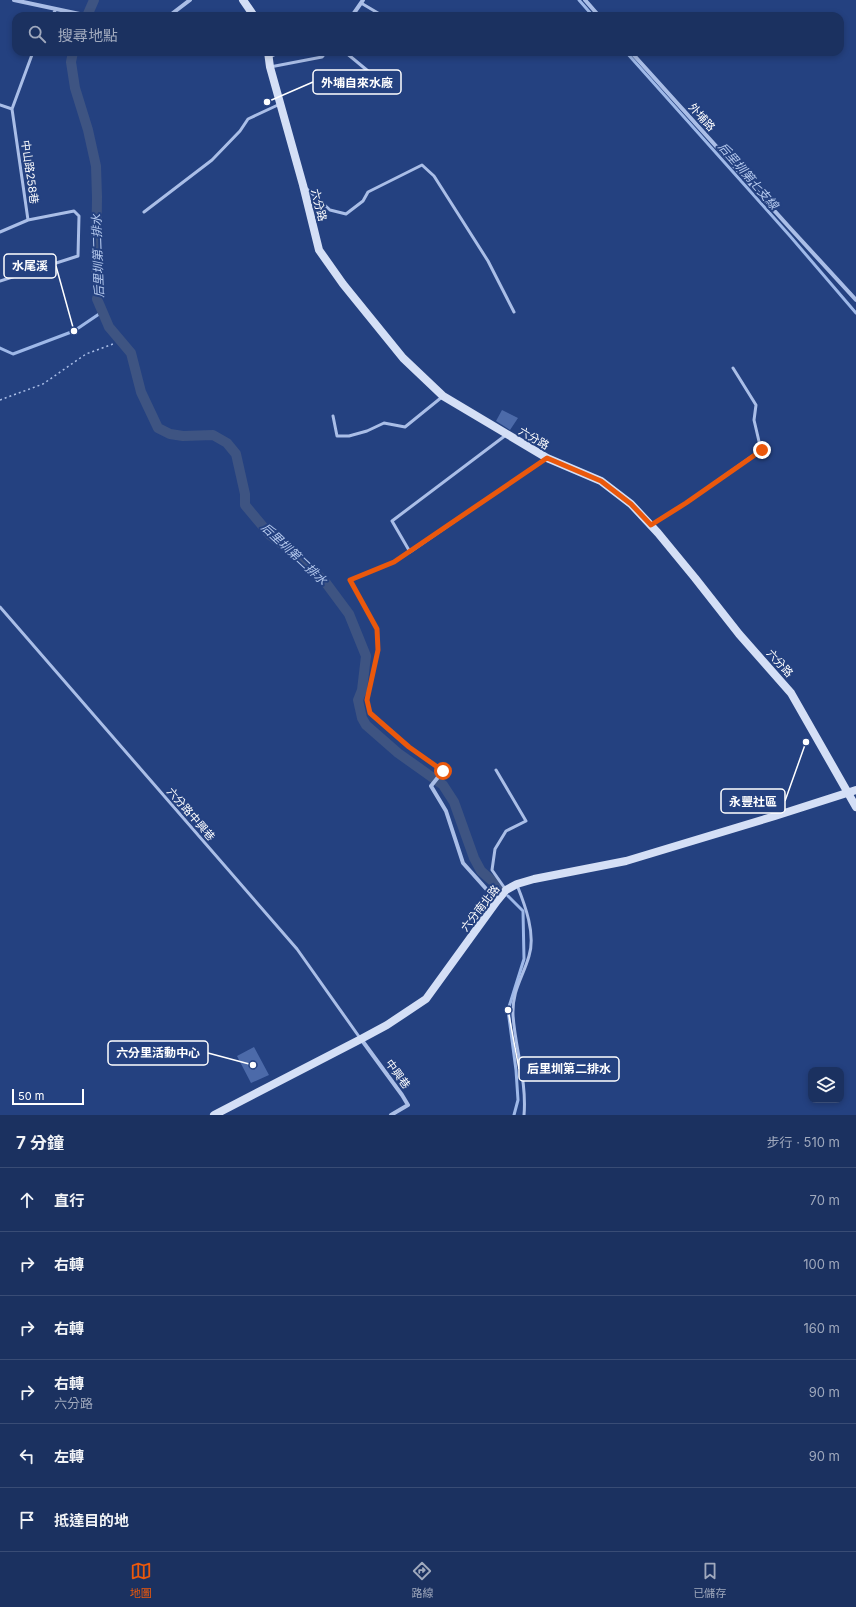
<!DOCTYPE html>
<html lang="zh-TW">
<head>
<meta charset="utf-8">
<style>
	:root { --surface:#1b3160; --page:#243966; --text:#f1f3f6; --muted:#a0a9bd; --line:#394c75; --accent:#ea580c }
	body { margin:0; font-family:Inter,"Noto Sans TC",sans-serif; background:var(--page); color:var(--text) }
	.controls { position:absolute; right:12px; bottom:12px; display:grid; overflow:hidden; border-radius:8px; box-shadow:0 2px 6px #0003 }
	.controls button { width:36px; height:36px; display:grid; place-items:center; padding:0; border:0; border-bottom:1px solid var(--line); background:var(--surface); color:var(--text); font:20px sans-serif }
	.scale { position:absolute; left:12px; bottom:10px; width:72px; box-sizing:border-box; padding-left:4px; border:2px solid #fff; border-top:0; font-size:11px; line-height:14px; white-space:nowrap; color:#fff; -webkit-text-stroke:3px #244180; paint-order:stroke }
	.stop { position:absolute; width:12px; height:12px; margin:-9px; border:3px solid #ea580c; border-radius:50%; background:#fff }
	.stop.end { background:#ea580c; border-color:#fff; box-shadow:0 1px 4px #0008 }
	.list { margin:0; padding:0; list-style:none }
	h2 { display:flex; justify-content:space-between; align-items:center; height:52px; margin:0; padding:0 16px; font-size:17px }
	h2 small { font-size:13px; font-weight:400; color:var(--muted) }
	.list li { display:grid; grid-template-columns:26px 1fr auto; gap:12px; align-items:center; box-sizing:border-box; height:64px; padding:0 16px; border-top:1px solid var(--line) }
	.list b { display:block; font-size:15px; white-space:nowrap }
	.list p { margin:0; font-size:13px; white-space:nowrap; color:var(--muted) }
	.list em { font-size:13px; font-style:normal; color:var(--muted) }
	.icon { flex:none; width:22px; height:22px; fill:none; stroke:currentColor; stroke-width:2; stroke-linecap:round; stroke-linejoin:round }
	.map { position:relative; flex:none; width:856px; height:1115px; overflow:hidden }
	.search { position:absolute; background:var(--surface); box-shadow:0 2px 6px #0003; left:12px; right:12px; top:12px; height:44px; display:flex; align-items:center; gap:10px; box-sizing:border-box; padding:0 14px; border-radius:12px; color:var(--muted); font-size:15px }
	.sheet { height:436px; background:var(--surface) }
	nav { display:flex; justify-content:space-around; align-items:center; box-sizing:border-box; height:56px; border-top:1px solid var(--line); background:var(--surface); font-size:11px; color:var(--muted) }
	nav a { display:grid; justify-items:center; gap:2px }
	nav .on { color:var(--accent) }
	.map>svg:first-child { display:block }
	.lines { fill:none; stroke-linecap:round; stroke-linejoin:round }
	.stream { stroke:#9eb8e8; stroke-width:3 }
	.canal { stroke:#3e5482; stroke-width:10 }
	.building { fill:#4c6aa9 }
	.path { stroke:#aabee7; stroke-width:1.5; stroke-dasharray:2 3; stroke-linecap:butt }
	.lane { stroke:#aabee7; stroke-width:3 }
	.street { stroke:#aabee7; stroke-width:4 }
	.secondary { stroke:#d4dff6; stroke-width:8 }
	.route { stroke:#ea580c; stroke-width:5 }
	.labels { text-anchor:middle; stroke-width:4; stroke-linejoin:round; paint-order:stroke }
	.street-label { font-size:11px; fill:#fff; stroke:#244180 }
	.water-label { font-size:12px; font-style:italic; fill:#b5c9ee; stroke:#244180 }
	.leader { fill:none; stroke:#fff; stroke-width:1.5 }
	.callout-dot { fill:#fff; stroke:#244180; stroke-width:1.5 }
	.callout { fill:#244180; stroke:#fff; stroke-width:1.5 }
	.callout-label { font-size:12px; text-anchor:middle; font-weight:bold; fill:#fff }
</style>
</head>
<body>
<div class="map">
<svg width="856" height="1115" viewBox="0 0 856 1115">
	<rect width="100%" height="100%" fill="#244180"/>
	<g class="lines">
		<path class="stream" d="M579 0 593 16
			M626 52 790 236 856 313
			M0 348 13 354 74 331 102 312
			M508 896 523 911 524 959 508 1010 516 1070 518 1100 514 1115"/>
		<path class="canal" d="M87 16 94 0
			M73 52 71 62 75 88 88 130 96 166 97 197 96 274 99 291 97 299 109 327 131 353 141 392 158 428 170 434 183 436 213 435 227 443 236 454 245 494V505L270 535 300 558 326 583 349 614 366 656 362 690 358 700 362 718 366 725 398 753 443 785 454 802 474 858 481 871 498 886"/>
	</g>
	<path class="building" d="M502 410 518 418 510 430 496 421Z
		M254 1047 269 1075 251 1083 237 1056Z"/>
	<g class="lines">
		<path class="path" d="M0 400 43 384 86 354 113 344
			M404 556 394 562 350 580 377 629 378 650 367 700 370 713 409 747 438 767"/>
		<path class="lane" d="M361 3 383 16
			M52 16 56 9
			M345 52 368 71
			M270 57 280 52
			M270 67 322 57 326 52
			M0 105 12 109
			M306 188 330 210 346 214 363 201 368 192 422 165 434 176 488 261 514 312
			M144 212 212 160 240 131 248 119 280 104
			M0 232 28 220 12 109 33 52
			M0 281 78 256 79 216 74 211 28 220
			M333 416 337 436H349L367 431 384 423 405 427 442 397
			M506 435 392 521 410 552 545 459
			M652 524 686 503 761 450 754 420 756 405 733 368
			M0 607 297 949 360 1038
			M496 770 526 821 506 831 495 849 492 870 506 890
			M517 885C525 905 536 934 529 956 523 977 512 990 513 1015 515 1048 527 1081 524 1115"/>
		<path class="street" d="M14 0 89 16
			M585 0 599 16
			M169 16 190 0
			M352 16 363 0
			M631 52 790 228 856 300
			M443 771 431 786 446 811 463 863 497 901
			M361 1039 402 1095 408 1105 391 1115"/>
		<path class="secondary" d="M243 0 254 16
			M268 52 270 67 303 185 319 250 343 284 403 358 443 396 547 458 601 481 631 504 658 533 695 578 739 634 791 693 856 807
			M214 1115 361 1039 387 1025 426 999 497 901 506 890 517 884 534 879 626 861 775 816 856 790"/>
	</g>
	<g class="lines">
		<path class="route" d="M443 771 409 747 370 713 367 700 378 650 377 629 350 580 394 562 547 458 601 481 631 504 651 525 686 503 762 450"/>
	</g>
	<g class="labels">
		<g class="street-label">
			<text transform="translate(702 117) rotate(48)" y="4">外埔路</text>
			<text transform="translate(30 172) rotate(82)" y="4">中山路258巷</text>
			<text transform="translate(319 205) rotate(76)" y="4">六分路</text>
			<text transform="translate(534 438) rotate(30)" y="4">六分路</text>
			<text transform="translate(780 663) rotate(48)" y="4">六分路</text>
			<text transform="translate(191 814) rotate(49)" y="4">六分路中興巷</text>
			<text transform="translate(480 908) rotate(-52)" y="4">六分南北路</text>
			<text transform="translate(398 1074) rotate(54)" y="4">中興巷</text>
		</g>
		<g class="water-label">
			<text transform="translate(748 176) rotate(49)" y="4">后里圳第七支線</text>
			<text transform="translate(98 256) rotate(-92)" y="4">后里圳第二排水</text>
			<text transform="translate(294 554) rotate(43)" y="4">后里圳第二排水</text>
		</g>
	</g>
	<path class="leader" d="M267 102L313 82M74 331L56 266M806 742L785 801M253 1065L208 1053M508 1010L519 1069"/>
	<g class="callout-dot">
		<circle cx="267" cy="102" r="4"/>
		<circle cx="74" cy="331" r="4"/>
		<circle cx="806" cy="742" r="4"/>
		<circle cx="253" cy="1065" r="4"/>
		<circle cx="508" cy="1010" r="4"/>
	</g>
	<g class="callout">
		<rect x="313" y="70" width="88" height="24" rx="4"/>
		<rect x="4" y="254" width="52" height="24" rx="4"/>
		<rect x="721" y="789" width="64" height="24" rx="4"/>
		<rect x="108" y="1041" width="100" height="24" rx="4"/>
		<rect x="519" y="1057" width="100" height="24" rx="4"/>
	</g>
	<g class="callout-label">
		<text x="357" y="87">外埔自來水廠</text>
		<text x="30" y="270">水尾溪</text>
		<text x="753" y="806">永豐社區</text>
		<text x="158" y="1057">六分里活動中心</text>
		<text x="569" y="1073">后里圳第二排水</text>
	</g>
</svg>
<div class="controls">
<button><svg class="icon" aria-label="layers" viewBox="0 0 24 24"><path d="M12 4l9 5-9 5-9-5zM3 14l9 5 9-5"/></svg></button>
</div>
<div class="scale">50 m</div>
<div class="stop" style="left:443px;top:771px"></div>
<div class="stop end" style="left:762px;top:450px"></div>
<div class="search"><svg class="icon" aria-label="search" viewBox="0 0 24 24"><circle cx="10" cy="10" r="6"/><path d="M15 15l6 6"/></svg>搜尋地點</div>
</div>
<section class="sheet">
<h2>7 分鐘<small>步行 · 510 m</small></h2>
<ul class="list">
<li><svg class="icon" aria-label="ahead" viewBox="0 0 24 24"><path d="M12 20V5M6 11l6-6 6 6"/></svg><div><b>直行</b></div><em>70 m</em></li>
<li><svg class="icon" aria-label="right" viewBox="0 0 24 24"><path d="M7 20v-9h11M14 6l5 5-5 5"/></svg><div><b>右轉</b></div><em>100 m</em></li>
<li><svg class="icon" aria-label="right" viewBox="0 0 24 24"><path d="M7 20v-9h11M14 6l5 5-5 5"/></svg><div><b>右轉</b></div><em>160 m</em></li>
<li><svg class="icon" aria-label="right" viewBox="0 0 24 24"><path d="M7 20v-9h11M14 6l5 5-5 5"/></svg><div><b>右轉</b><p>六分路</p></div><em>90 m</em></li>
<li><svg class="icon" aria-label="left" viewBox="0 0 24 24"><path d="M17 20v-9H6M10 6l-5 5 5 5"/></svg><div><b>左轉</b></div><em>90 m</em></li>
<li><svg class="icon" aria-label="arrive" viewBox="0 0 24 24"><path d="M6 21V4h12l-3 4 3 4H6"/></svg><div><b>抵達目的地</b></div></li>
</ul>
</section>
<nav>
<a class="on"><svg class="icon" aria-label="map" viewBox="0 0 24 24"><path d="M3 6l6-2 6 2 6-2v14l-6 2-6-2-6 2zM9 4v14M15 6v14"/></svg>地圖</a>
<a><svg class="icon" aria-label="directions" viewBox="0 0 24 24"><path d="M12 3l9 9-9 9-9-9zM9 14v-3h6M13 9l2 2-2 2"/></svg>路線</a>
<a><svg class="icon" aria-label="saved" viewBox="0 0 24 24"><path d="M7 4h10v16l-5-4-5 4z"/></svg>已儲存</a>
</nav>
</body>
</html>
